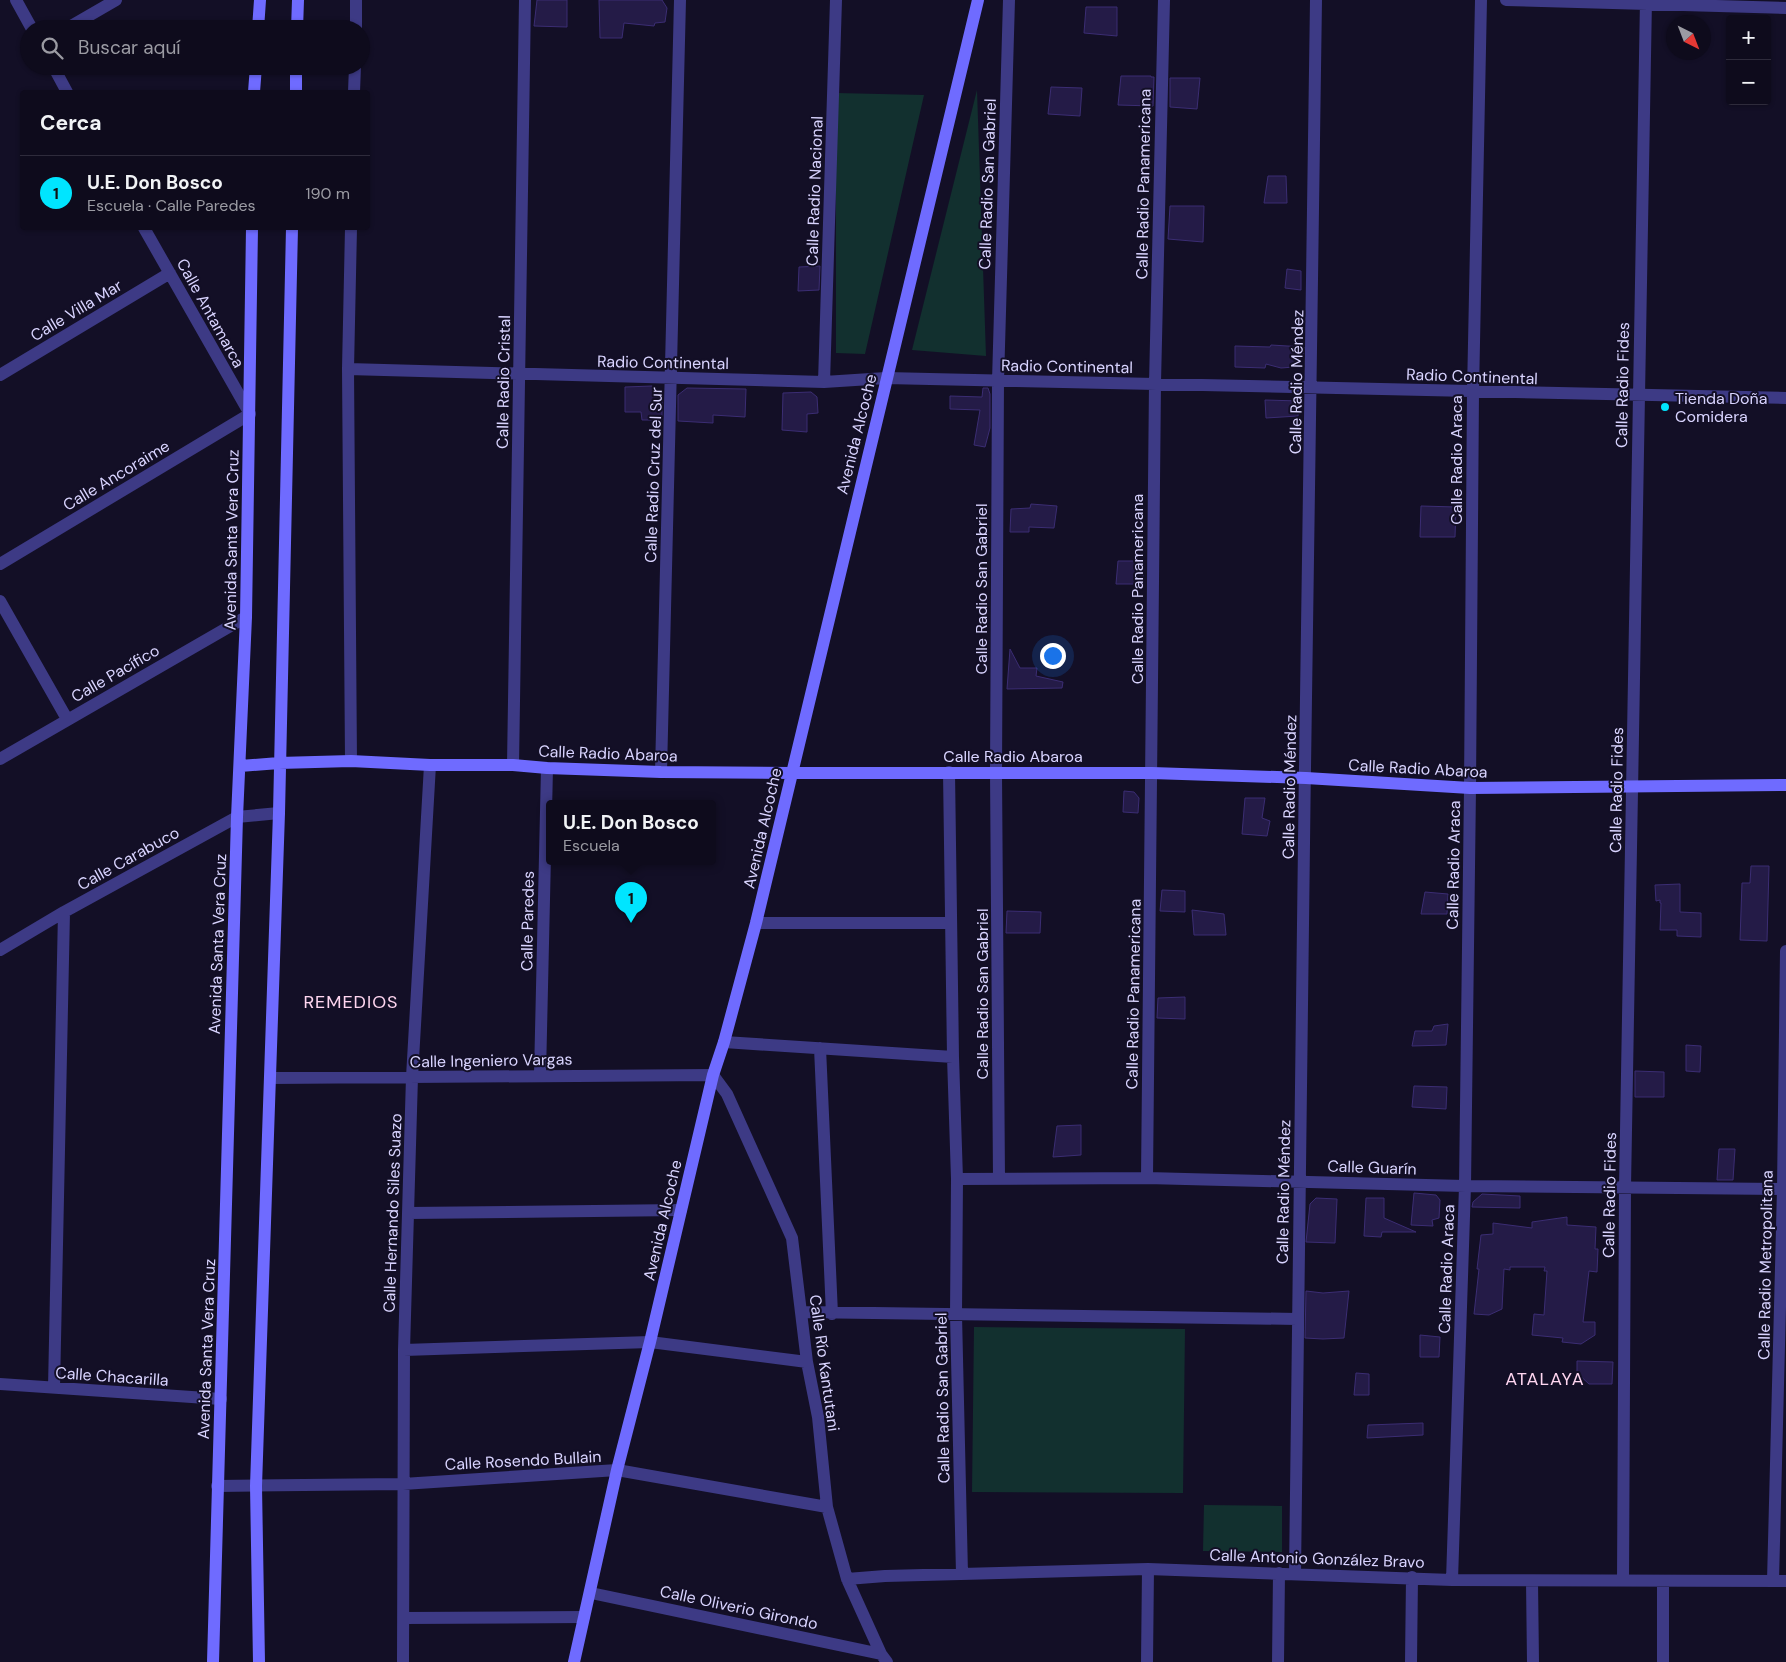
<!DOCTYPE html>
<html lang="es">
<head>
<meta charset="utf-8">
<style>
	:root { --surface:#0e0b1c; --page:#1c1929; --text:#f1f3f6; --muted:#9b9ba3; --line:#2e2b3b; --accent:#00e5ff }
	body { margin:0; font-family:"DM Sans",sans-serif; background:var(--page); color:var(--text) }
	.controls { position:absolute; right:15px; top:15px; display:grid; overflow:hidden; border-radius:5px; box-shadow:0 1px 4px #0004 }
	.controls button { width:45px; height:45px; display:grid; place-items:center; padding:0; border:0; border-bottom:1px solid var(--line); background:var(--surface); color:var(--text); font:25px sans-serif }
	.compass { position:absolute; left:1666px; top:15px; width:45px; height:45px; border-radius:50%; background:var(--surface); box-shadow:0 1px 4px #0004; rotate:138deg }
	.you { position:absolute; left:1052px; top:655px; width:18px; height:18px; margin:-12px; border:4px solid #fff; border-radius:50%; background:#1a73e8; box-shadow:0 0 0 8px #1a73e833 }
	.badge { display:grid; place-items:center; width:32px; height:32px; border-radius:50%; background:var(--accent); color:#111; font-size:16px; font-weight:700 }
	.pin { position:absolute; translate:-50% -41px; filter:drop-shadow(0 1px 2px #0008) }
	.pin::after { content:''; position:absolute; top:26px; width:18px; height:15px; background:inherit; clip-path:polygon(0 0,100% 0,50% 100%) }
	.popup { position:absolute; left:546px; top:800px; width:170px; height:65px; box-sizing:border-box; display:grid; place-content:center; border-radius:5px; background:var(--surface); filter:drop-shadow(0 1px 4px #0005); font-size:16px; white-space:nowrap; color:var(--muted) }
	.popup b { font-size:19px; color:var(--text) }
	.popup::after { content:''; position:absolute; left:50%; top:100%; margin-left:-10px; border:10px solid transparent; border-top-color:var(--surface) }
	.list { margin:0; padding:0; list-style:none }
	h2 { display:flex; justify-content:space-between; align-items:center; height:65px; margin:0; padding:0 20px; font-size:21px }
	h2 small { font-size:16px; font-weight:400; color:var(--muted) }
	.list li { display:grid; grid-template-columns:32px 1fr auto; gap:15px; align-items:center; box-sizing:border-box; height:75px; padding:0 20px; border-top:1px solid var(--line) }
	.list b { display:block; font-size:19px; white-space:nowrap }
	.list p { margin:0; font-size:16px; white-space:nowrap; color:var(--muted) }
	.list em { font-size:16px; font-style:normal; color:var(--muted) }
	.icon { flex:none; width:28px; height:28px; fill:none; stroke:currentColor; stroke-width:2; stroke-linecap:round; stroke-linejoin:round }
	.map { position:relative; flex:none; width:1786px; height:1662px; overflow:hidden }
	.search { position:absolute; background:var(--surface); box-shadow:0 1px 4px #0004; left:20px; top:20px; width:350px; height:55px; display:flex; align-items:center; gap:12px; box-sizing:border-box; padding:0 18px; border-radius:28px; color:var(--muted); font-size:19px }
	.panel { position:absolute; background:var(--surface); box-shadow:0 1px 4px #0004; left:20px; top:90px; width:350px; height:140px; border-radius:5px }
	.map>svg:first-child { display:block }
	.green { fill:#12302f }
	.building { fill:#241b47; stroke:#3b2d73 }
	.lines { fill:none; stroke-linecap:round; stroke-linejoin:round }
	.street { stroke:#3d3a85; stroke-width:12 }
	.secondary { stroke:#6f6bff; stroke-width:12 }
	.poi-dot { fill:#00e5ff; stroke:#130f26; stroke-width:2 }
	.labels { text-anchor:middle; stroke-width:4; stroke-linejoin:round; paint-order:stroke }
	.street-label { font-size:16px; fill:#d9d4ff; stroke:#130f26 }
	.poi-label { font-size:16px; fill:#d9d4ff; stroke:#130f26; text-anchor:start }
	.neighbourhood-label { font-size:18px; letter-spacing:1px; fill:#ffd6f0; stroke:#130f26 }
</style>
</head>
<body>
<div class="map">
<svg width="1786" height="1662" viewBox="0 0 1786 1662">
	<rect width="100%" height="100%" fill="#130f26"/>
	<path class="green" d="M977 90 986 356 912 350Z
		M836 93 924 95 865 354 836 353Z
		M974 1327 1185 1329 1183 1493 972 1492Z
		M1204 1505 1282 1506V1552L1203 1551Z"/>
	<path class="building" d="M537 0H567V27L534 26Z
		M599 0H662L667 8 665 22 655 23 654 26 624 23 622 38H600Z
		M1086 7H1117V36L1084 33Z
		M1121 76H1151V77H1154L1153 106 1118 105Z
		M1170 78H1200L1197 109 1170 107Z
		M1051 87 1082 88 1080 116 1048 114Z
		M1268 176H1286L1287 203H1264Z
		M1170 206H1204L1203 242 1168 239Z
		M820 266 819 290 798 291 799 267Z
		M1287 269 1301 271V290L1285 288Z
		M1271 345 1304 347 1303 357 1294 367 1281 368 1266 364 1265 368 1235 367V346L1270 347Z
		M652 386 657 390 662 400V420H642L641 412H625V387Z
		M687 388 746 389 745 417 713 415V423L678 421V395Z
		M983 388H988L990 394V428L985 447 974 445 980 410 950 409V396L982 397Z
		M811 392 817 397 818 413 807 414V432L782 430 783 393Z
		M1265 400 1299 401 1298 416 1266 418Z
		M1031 504 1057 506 1054 528 1029 527V532H1010L1011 509 1030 508Z
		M1421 506 1456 507 1455 537H1420Z
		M1118 561H1144L1143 584H1116Z
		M1010 649 1020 668H1037L1036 676 1063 682 1062 688 1007 689Z
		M1124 791 1134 792 1139 798 1138 813 1123 812Z
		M1245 798H1265L1262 818 1270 821 1267 836 1242 834Z
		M1751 866H1769L1767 941 1740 940 1742 883H1750Z
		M1680 884V912L1701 913V937L1677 936V930H1660L1661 903H1660V900L1656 901 1655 885Z
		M1162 890 1185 891V912L1160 911Z
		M1425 892 1448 894 1447 914H1421Z
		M1192 910 1224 914 1226 935H1194Z
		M1007 911 1041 912 1040 933H1006Z
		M1185 997V1019L1157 1018 1158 998Z
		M1448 1024 1446 1045 1412 1046 1415 1031H1432L1434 1026Z
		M1686 1045 1701 1046 1700 1072 1686 1071Z
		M1635 1071 1664 1072V1097H1635Z
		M1414 1086 1447 1087 1446 1109 1412 1107Z
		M1081 1125V1155L1053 1157 1057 1126Z
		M1719 1149H1735L1733 1180H1717Z
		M1414 1193 1436 1195 1440 1200 1439 1218 1432 1220 1433 1226 1411 1225Z
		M1482 1194 1520 1196V1208L1472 1207 1473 1202Z
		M1316 1198 1337 1199 1335 1243 1306 1242 1310 1204Z
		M1366 1198H1384V1218L1416 1232H1382L1381 1237 1364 1236Z
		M1567 1217V1225L1596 1227 1595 1249H1598L1597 1272 1589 1271 1583 1322H1595V1335L1581 1344 1562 1342 1563 1338 1532 1335 1534 1314 1544 1315 1547 1271H1544L1545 1267H1510V1270L1504 1269 1502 1309 1489 1315 1474 1314 1479 1269H1477L1481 1235 1493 1234V1223L1532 1228V1222Z
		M1306 1291 1323 1293 1349 1291 1344 1338 1323 1339 1305 1338Z
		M1420 1335 1440 1337 1439 1357H1420Z
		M1577 1361 1613 1362 1612 1384H1589L1577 1373Z
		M1356 1373 1369 1374V1395H1354Z
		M1423 1423V1435L1367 1438 1368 1425Z"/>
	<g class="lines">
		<path class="street" d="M16 0 32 29
			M1506 0 1786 8
			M66 29 116 0
			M356 29V0
			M53 66 67 92
			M354 92 355 66
			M348 369 824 382 886 378 1786 398
			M0 375 170 273
			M824 382 836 0
			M0 564 250 414 144 228
			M0 601 67 719
			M0 759 246 617
			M351 761 348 369 351 228
			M513 765 525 0
			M661 772 680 0
			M949 772 953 1057 957 1179 956 1315 962 1574
			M756 923H951
			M0 950 64 912 237 817 279 813
			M724 1042 953 1057
			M820 1048 832 1314
			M540 1075 547 768
			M270 1078 713 1075 727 1094 792 1238 807 1362 818 1417 827 1507 847 1579 881 1654 887 1662
			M1147 1178 1155 383 1164 0
			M957 1179 1147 1178 1465 1186 1786 1189
			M999 1179 996 773 998 381 1009 0
			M408 1213 681 1210
			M801 1312 1297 1319
			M404 1350 650 1342 807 1362
			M0 1384 221 1399
			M54 1388 64 912
			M217 1486 403 1484 617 1470 827 1507
			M1295 1574C1298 1049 1311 525 1316 0
			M847 1579 885 1576 1148 1569 1452 1580 1786 1581
			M1452 1580 1465 1186 1470 788 1473 392 1481 0
			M1532 1581 1533 1662
			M1623 1581 1625 1187 1646 0
			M1773 1581 1783 1189 1786 951
			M591 1593 881 1654
			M404 1618 584 1617
			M403 1662 404 1350 412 1077 430 765
			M1147 1662 1148 1569
			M1278 1662 1279 1573
			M1411 1662 1412 1577
			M1663 1662V1581"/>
		<path class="secondary" d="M258 29 260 0
			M297 29 298 0
			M254 92 256 66
			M296 92V66
			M240 766 279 763 351 761 430 765H513L547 768 661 772 791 773H1152L1306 778 1470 788 1786 785
			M213 1662 237 817 246 617 252 228
			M259 1662 256 1486 279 813 292 228
			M574 1662 617 1470 650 1342 713 1075 724 1042 756 923 978 0"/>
	</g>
	<circle class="poi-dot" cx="1665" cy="407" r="5"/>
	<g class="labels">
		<g class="street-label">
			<text transform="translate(987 184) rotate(-88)" y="6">Calle Radio San Gabriel</text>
			<text transform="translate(1143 184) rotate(-89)" y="6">Calle Radio Panamericana</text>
			<text transform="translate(814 191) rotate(-88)" y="6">Calle Radio Nacional</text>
			<text transform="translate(76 310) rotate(-31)" y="6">Calle Villa Mar</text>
			<text transform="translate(211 313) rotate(61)" y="6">Calle Antamarca</text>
			<text transform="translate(663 362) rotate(1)" y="6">Radio Continental</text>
			<text transform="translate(1067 366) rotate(1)" y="6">Radio Continental</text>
			<text transform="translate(1472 376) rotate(2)" y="6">Radio Continental</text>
			<text transform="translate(503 382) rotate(-89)" y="6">Calle Radio Cristal</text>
			<text transform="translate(1296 382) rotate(-89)" y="6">Calle Radio Méndez</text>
			<text transform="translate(1622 385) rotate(-89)" y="6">Calle Radio Fides</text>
			<text transform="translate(856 434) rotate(-76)" y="6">Avenida Alcoche</text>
			<text transform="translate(1456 460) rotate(-90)" y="6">Calle Radio Araca</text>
			<text transform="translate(116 475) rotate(-31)" y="6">Calle Ancoraime</text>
			<text transform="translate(653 475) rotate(-88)" y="6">Calle Radio Cruz del Sur</text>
			<text transform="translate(231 540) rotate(-89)" y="6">Avenida Santa Vera Cruz</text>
			<text transform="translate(981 589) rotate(-90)" y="6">Calle Radio San Gabriel</text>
			<text transform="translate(1137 589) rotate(-90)" y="6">Calle Radio Panamericana</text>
			<text transform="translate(115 673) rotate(-30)" y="6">Calle Pacífico</text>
			<text transform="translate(608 753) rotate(2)" y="6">Calle Radio Abaroa</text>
			<text x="1013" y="762">Calle Radio Abaroa</text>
			<text transform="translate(1418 768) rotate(3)" y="6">Calle Radio Abaroa</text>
			<text transform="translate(1289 787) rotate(-89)" y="6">Calle Radio Méndez</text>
			<text transform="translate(1616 790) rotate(-89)" y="6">Calle Radio Fides</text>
			<text transform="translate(762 828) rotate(-77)" y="6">Avenida Alcoche</text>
			<text transform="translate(128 858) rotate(-29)" y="6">Calle Carabuco</text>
			<text transform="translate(1453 865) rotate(-89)" y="6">Calle Radio Araca</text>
			<text transform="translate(527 921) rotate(-89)" y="6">Calle Paredes</text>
			<text transform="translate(217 944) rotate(-88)" y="6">Avenida Santa Vera Cruz</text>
			<text transform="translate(982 994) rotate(-90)" y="6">Calle Radio San Gabriel</text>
			<text transform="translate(1133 994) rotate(-89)" y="6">Calle Radio Panamericana</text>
			<text transform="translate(491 1060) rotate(-1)" y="6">Calle Ingeniero Vargas</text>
			<text transform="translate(1372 1167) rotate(2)" y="6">Calle Guarín</text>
			<text transform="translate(1283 1192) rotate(-89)" y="6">Calle Radio Méndez</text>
			<text transform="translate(1609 1195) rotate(-89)" y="6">Calle Radio Fides</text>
			<text transform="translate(392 1213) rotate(-88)" y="6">Calle Hernando Siles Suazo</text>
			<text transform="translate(662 1220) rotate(-77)" y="6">Avenida Alcoche</text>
			<text transform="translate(1765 1265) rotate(-89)" y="6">Calle Radio Metropolitana</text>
			<text transform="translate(1446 1269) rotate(-88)" y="6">Calle Radio Araca</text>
			<text transform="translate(206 1349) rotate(-88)" y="6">Avenida Santa Vera Cruz</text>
			<text transform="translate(825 1363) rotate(82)" y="6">Calle Río Kantutani</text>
			<text transform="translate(112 1376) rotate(4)" y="6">Calle Chacarilla</text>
			<text transform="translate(942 1398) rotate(-91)" y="6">Calle Radio San Gabriel</text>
			<text transform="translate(523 1460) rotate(-3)" y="6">Calle Rosendo Bullain</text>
			<text transform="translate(1317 1558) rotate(2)" y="6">Calle Antonio González Bravo</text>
			<text transform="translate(739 1607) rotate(12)" y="6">Calle Oliverio Girondo</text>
		</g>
		<g class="poi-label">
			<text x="1675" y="404">Tienda Doña<tspan x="1675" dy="18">Comidera</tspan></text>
		</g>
		<g class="neighbourhood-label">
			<text x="351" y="1008">REMEDIOS</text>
			<text x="1545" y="1385">ATALAYA</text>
		</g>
	</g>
</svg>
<div class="controls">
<button>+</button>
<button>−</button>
</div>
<svg class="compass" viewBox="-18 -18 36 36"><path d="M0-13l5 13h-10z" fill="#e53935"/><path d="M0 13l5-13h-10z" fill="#9b9ba3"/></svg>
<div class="you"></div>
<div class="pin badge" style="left:631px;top:923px">1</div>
<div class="popup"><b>U.E. Don Bosco</b>Escuela</div>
<div class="search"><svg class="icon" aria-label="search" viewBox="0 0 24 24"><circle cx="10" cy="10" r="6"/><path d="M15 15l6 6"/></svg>Buscar aquí</div>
<section class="panel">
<h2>Cerca<small></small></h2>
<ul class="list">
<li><span class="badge">1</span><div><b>U.E. Don Bosco</b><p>Escuela · Calle Paredes</p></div><em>190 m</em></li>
</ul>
</section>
</div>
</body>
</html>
